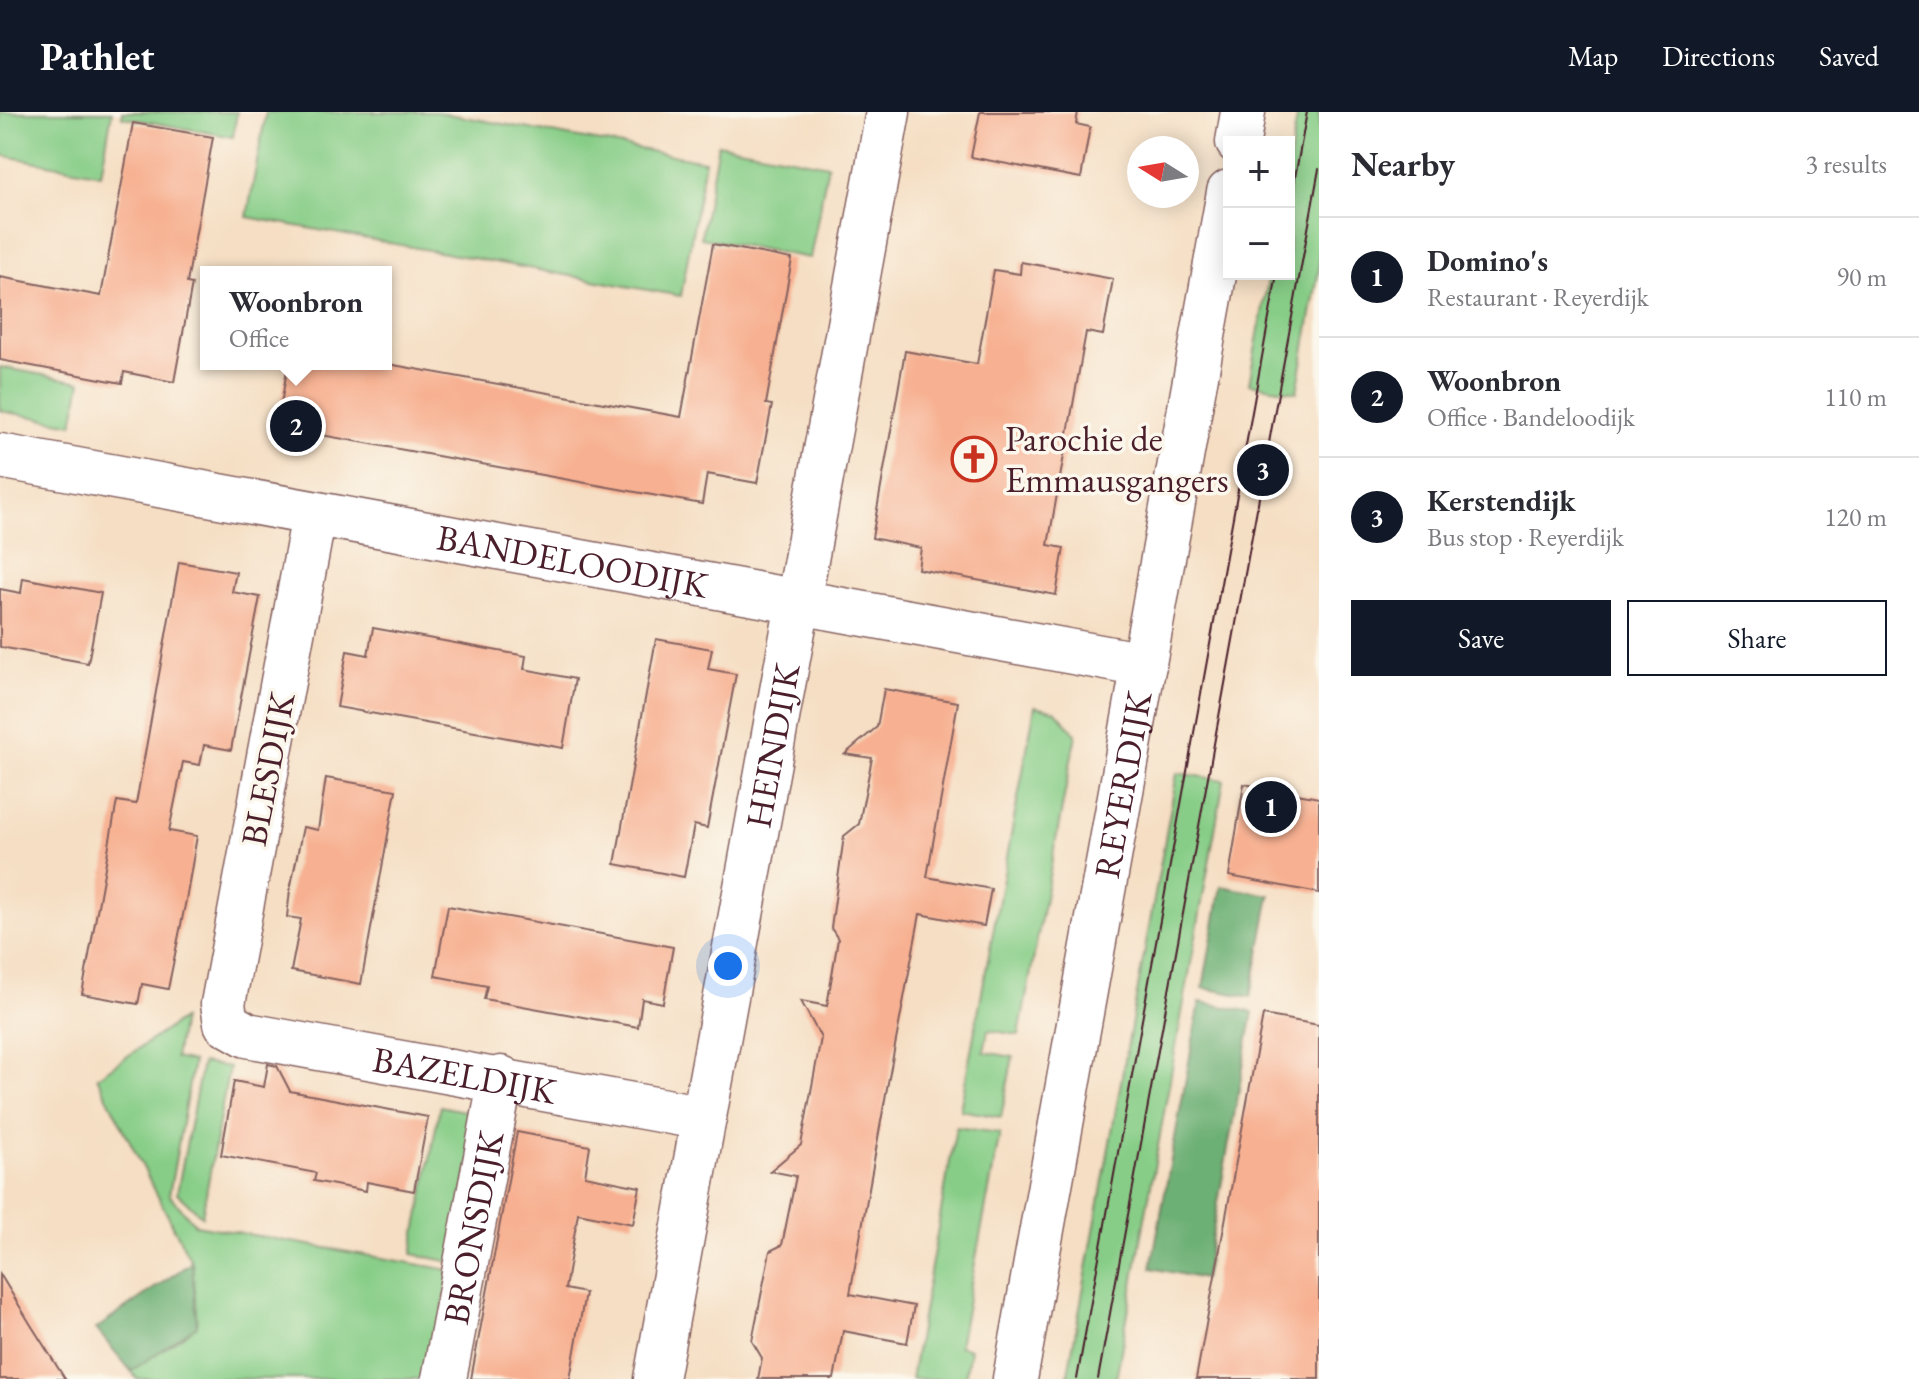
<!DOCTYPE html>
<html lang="en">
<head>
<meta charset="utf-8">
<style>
	:root { --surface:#fff; --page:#f7f7f7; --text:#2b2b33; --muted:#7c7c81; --line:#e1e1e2; --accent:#111827 }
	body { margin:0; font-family:"EB Garamond",serif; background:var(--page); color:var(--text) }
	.controls { position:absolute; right:24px; top:24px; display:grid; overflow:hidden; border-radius:0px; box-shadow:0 4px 20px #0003 }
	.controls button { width:72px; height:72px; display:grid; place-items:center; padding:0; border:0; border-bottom:2px solid var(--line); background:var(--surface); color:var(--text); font:40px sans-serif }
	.compass { position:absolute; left:1127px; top:24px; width:72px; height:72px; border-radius:50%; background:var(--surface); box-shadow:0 4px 20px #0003; rotate:281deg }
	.you { position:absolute; left:728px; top:854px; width:28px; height:28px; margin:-20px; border:6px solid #fff; border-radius:50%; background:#1a73e8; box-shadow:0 0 0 12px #1a73e833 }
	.badge { display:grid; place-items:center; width:52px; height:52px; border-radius:50%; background:var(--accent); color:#fff; font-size:26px; font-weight:700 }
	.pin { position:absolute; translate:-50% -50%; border:4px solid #fff; box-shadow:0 2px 8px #0006 }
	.popup { position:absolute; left:200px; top:154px; width:192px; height:104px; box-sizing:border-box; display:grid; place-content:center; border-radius:0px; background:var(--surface); filter:drop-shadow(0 2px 6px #0005); font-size:26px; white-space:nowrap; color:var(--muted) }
	.popup b { font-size:30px; color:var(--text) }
	.popup::after { content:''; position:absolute; left:50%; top:100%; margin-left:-16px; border:16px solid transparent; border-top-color:var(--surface) }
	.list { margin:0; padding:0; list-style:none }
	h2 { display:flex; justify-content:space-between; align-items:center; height:104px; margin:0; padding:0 32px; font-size:34px }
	h2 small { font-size:26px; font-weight:400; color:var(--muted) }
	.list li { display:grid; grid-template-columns:52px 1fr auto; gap:24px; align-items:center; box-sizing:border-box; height:120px; padding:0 32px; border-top:2px solid var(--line) }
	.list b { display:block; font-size:30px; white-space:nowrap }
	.list p { margin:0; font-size:26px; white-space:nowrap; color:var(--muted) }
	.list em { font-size:26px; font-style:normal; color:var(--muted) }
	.actions { display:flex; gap:16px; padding:24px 32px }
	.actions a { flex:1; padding:18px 0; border:2px solid var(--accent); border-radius:0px; text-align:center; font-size:28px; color:var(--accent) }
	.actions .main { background:var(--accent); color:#fff }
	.map { position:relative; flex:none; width:1319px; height:1267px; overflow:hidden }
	header { display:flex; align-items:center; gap:48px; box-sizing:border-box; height:112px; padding:0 40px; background:var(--accent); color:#fff }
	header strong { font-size:38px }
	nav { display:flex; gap:44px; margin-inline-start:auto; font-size:28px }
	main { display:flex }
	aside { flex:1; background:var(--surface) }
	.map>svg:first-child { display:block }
	.green { fill:#87cd87; stroke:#687659; stroke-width:2 }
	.forest { fill:#6db074; stroke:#5c6850; stroke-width:2 }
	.building { fill:#f7b091 }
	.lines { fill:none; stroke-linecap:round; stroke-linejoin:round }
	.street-casing { stroke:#866260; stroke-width:47 }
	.secondary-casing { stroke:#866260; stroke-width:47 }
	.street { stroke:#fff; stroke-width:44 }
	.secondary { stroke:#fff; stroke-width:44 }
	.tram { stroke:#4a1f2b; stroke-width:2 }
	.labels { text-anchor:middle; stroke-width:7; stroke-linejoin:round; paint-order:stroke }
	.poi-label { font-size:36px; fill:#4a1f2b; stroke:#fbf7ec; text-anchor:start }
	.street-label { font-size:36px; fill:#4a1f2b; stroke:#fbf7ec }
</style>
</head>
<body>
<header>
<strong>Pathlet</strong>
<nav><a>Map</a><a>Directions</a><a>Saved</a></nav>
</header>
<main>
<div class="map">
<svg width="1319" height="1267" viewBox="0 0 1319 1267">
	<rect width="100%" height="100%" fill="#fbf7ec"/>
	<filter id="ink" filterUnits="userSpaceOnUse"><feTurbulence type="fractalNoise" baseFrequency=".0125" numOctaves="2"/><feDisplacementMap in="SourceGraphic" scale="16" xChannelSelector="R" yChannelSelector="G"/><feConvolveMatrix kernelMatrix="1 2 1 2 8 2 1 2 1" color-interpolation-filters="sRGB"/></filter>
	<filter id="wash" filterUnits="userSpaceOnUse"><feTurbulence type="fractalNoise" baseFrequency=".006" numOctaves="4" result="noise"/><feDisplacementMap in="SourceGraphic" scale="32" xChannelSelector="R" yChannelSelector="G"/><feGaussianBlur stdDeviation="1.8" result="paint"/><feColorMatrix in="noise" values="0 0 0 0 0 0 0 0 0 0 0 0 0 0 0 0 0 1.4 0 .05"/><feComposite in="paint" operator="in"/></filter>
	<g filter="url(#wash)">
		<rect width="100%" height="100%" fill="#f5dec3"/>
		<path class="green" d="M0 0H112L101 62 0 43Z
			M122 0H237L233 25 122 5Z
			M266 0H437L705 49 681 184 247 105Z
			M1298 0H1319V157L1297 280 1249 272 1269 162H1289V51Z
			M718 32 828 53 810 146 701 126Z
			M0 255 81 270 73 312 0 299Z
			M1035 594 1056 599 1076 622 1019 923 988 918 984 940 1013 945 1001 1005 960 998Z
			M1177 661 1224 668 1116 1267H1067Z
			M182 907 175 946 193 950 169 1083 196 1113 450 1158 430 1267H137L131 1259 197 1214 192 1151 97 965Z
			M202 951 229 955 202 1104 177 1081Z
			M440 994 479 1002 451 1150 412 1142Z
			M956 1015 1000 1021 959 1234 970 1237 965 1267H911Z"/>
		<path class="forest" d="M1221 774 1270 783 1251 885 1203 876Z
			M1200 890 1253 900 1204 1167 1151 1156Z
			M192 1150 197 1214 131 1259 96 1217Z"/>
		<g id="blocks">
			<path class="building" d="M980 0H1078L1076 12 1090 15 1081 66 971 45Z
				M133 11 213 25 187 171 192 172 174 270 124 260 122 271 0 248V165L101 184Z
				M713 132 792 147 766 292 772 293 757 371 707 362 702 392 277 315 288 252H388L681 305Z
				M1021 150 1113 167 1103 223 1086 220 1048 433 1064 436 1056 483 918 457 921 436 872 426 905 239 977 252 994 158 1020 162Z
				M179 450 236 460 232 480 260 485 231 638 204 633 200 653 183 650 169 719 197 724 186 788 168 877 142 872 138 892 82 882 117 689 136 692Z
				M23 466 101 481 88 551 0 535V477L21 481Z
				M373 516 526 544 524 557 575 567 563 636 337 595 347 539 368 543Z
				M656 527 712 537 708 557 736 562 707 716 694 713 684 765 615 752Z
				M884 577 958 590 927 765 991 777 984 814 920 802 887 976 850 1182 914 1194 907 1231 843 1219 834 1267H758L762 1246 752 1229 770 1139 782 1133 796 1064 770 1059 801 1033 821 926 801 889 827 894 838 827 831 816 844 724 859 712 872 646 845 642 877 615Z
				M326 666 396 678 361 872 291 859 301 807 287 805 290 778 303 715 318 718Z
				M1244 672 1319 686V781L1229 764Z
				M448 794 673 835 663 891 642 887 638 915 484 887 487 874 435 864Z
				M1263 903 1319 913V1267H1196Z
				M268 952 277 954 290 979 428 1005 414 1079 367 1070 366 1079 314 1069 316 1061 221 1043 234 969 264 975Z
				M517 1020 590 1034 585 1064 640 1075 633 1112 578 1101 565 1177 585 1181 570 1267H471Z
				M0 1162 31 1213 65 1267H0Z"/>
		</g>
	</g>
	<g filter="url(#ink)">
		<use href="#blocks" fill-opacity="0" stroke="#866260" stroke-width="2"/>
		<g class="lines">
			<g class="street-casing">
				<g id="street">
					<path id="s1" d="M0 344 1144 553"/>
					<path id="s2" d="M314 403 223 892 226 911 247 923 704 1006"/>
					<path id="s3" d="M444 1267 501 966"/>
					<path id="s4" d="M656 1267 888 0"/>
				</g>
			</g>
			<g class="secondary-casing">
				<g id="secondary">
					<path d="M1238 30 1243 0"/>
					<path id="s5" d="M1015 1267 1229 80"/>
				</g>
			</g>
			<use href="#street" class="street"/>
			<use href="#secondary" class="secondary"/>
			<path class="tram" d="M1289 98 1307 0
				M1077 1267 1277 162
				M1098 1267 1319 57"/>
		</g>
	</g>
	<defs>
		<g id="church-ring" transform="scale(2.3)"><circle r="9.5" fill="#fbf7ec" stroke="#c8321e" stroke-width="1.5"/><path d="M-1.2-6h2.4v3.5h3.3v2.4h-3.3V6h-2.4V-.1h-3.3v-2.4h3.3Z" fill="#c8321e"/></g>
	</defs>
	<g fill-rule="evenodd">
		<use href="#church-ring" x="974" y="347"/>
	</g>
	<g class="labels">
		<g class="poi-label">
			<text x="1005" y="339">Parochie de<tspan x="1005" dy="41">Emmausgangers</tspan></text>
		</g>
		<g class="street-label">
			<text dy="13" stroke="none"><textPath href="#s1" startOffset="582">BANDELOODIJK</textPath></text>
			<text dy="13" stroke="none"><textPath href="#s4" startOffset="644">HEINDIJK</textPath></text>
			<text transform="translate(267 657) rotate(-79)" y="13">BLESDIJK</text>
			<text dy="13" stroke="none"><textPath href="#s5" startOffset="604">REYERDIJK</textPath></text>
			<text dy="13" stroke="none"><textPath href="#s2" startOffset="762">BAZELDIJK</textPath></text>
			<text dy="13" stroke="none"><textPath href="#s3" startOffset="154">BRONSDIJK</textPath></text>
		</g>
	</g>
</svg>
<div class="controls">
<button>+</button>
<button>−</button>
</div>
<svg class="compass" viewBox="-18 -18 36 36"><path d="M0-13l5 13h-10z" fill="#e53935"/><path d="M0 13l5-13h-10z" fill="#7c7c81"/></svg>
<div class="you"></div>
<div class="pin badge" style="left:1271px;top:695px">1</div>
<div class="pin badge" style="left:296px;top:314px">2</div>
<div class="popup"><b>Woonbron</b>Office</div>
<div class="pin badge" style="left:1263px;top:358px">3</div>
</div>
<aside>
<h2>Nearby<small>3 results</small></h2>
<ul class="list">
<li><span class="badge">1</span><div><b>Domino's</b><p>Restaurant · Reyerdijk</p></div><em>90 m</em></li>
<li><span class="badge">2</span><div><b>Woonbron</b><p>Office · Bandeloodijk</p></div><em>110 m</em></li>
<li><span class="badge">3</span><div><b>Kerstendijk</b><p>Bus stop · Reyerdijk</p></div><em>120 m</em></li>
</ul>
<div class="actions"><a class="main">Save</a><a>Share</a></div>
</aside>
</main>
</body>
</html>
